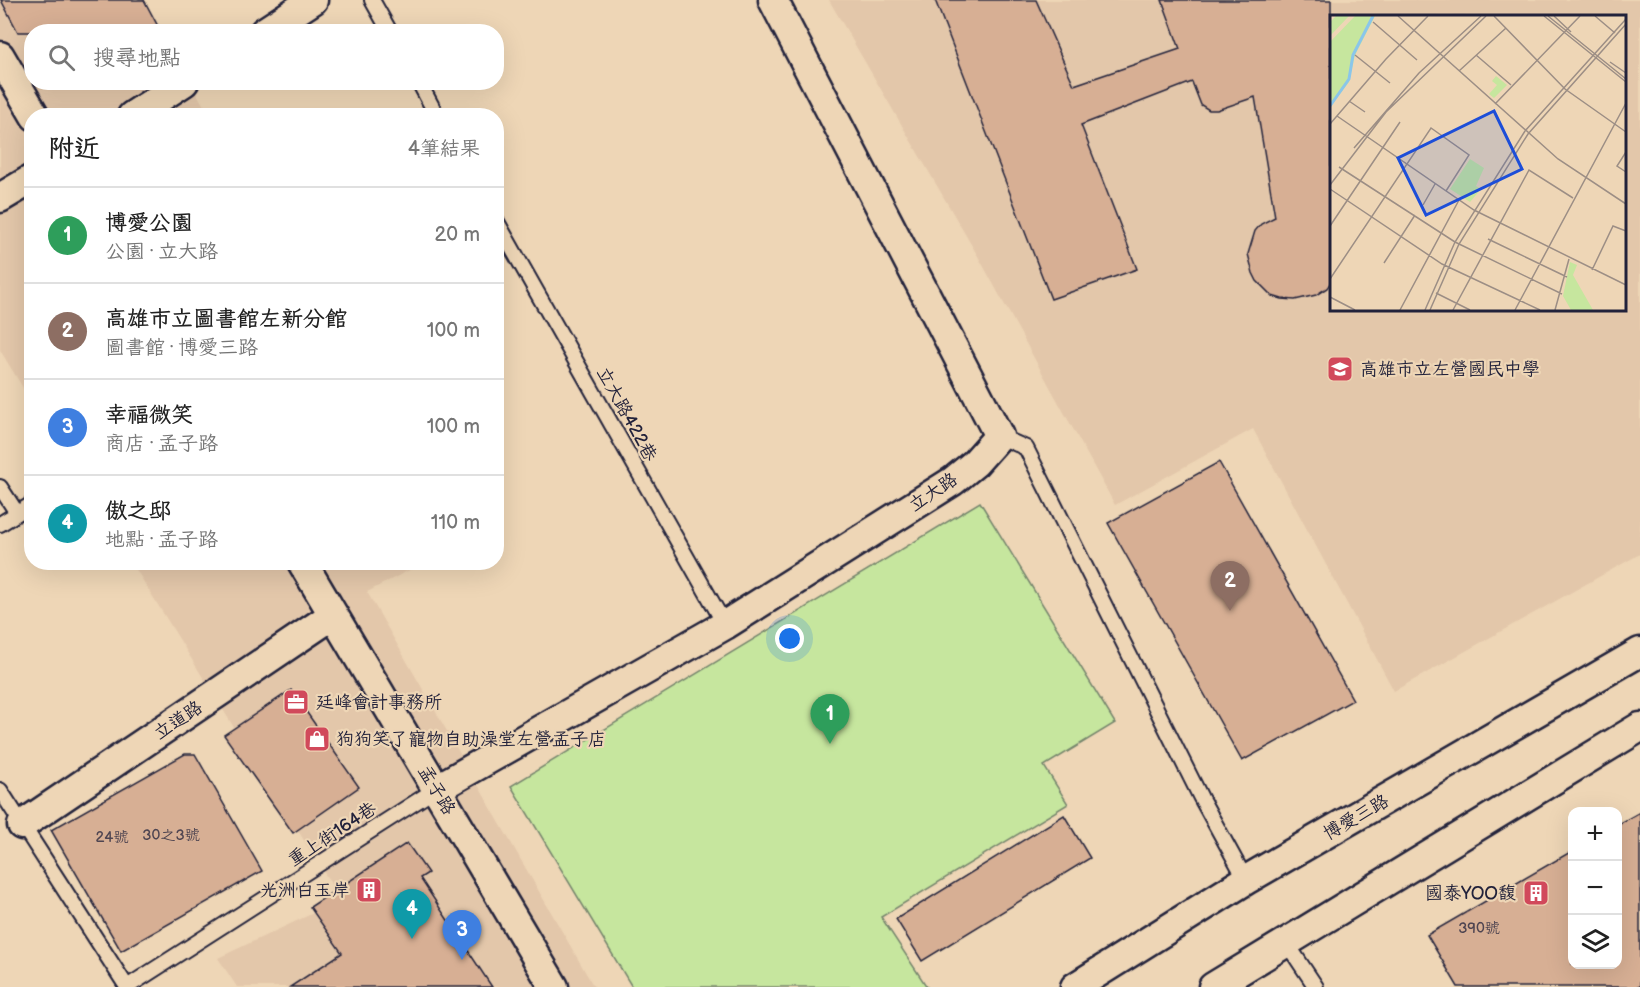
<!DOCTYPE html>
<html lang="zh-TW">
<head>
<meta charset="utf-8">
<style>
	:root { --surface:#fff; --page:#f6f6f6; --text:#222; --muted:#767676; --line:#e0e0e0; --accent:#d1495b }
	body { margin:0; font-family:"Balsamiq Sans","LXGW WenKai TC",sans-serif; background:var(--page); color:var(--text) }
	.controls { position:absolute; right:18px; bottom:18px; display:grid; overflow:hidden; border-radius:12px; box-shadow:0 6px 24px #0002 }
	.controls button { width:54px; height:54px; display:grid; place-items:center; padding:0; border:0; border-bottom:2px solid var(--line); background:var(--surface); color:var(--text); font:30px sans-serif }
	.you { position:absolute; left:790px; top:639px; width:21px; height:21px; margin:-15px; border:4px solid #fff; border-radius:50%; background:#1a73e8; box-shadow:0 0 0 9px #1a73e833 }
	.badge { display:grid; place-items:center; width:39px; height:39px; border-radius:50%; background:var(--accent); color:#fff; font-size:20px; font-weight:700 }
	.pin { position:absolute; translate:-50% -50px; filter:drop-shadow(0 2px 3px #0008) }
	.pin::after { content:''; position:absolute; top:32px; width:21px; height:18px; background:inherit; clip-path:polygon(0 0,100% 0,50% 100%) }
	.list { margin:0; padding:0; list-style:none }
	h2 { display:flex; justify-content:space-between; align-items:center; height:78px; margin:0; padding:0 24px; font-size:26px }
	h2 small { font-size:20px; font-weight:400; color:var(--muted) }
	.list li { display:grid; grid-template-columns:39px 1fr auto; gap:18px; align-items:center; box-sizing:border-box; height:96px; padding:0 24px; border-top:2px solid var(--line) }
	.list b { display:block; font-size:22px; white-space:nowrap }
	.list p { margin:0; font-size:20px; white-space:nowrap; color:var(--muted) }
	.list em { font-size:20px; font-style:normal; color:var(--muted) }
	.icon { flex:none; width:33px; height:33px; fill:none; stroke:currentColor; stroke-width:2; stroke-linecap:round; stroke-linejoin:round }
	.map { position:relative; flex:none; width:1640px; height:987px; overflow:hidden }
	.search { position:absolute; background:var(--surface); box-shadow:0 6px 24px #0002; left:24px; top:24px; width:480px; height:66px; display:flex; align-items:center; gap:15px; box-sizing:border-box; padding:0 21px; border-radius:24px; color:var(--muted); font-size:22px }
	.panel { position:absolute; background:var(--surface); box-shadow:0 6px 24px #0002; left:24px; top:108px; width:480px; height:462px; border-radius:24px }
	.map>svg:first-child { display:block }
	.built { fill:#e3c7aa; fill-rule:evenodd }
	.green { fill:#c6e69e; stroke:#74846c; stroke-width:1.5 }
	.building { fill:#d7af94; stroke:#22223b; stroke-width:1.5 }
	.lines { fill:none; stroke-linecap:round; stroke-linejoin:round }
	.service-casing { stroke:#22223b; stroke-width:18 }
	.minor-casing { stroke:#22223b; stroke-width:33 }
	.service { stroke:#eed6b6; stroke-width:14 }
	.minor { stroke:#eed6b6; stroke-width:28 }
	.labels { text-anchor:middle; stroke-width:4.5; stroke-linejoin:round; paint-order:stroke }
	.number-label { font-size:15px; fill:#4f4551 }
	.poi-label { font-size:18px; fill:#22223b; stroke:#eed6b6; text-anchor:start }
	.street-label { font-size:18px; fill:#22223b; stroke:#eed6b6 }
	.inset-river { fill:none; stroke:#8ac6ea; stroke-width:3 }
	.inset-road { fill:none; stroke:#9c8e85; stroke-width:1.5 }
	.view { fill:#1d4ed8; fill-opacity:0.15; stroke:#1d4ed8; stroke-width:3 }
	.inset-edge { fill:none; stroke:#22223b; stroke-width:3 }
</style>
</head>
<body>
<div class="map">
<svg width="1640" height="987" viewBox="0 0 1640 987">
	<rect width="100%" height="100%" fill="#eed6b6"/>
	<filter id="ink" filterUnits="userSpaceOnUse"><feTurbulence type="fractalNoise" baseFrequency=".0167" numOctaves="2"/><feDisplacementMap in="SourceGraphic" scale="12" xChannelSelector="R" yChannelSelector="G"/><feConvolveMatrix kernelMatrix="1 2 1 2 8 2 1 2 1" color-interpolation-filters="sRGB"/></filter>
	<g filter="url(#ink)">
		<path class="built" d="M0 0H145L162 31 32 32V82L191 83 209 115 32 116 31 401 0 350Z
			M829 0H1640V554L1394 691 1253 429 1115 505 979 258ZM1331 16H1624V309H1331Z
			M132 563H423L367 592 594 987H237L218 958 341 900Z"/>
		<path class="green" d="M980 502 1115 723 1044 766 1068 804 881 917 927 987H632L511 786Z"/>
		<path class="building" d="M1 0H144L161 32H18Z
			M935 0H1036L1074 85 1180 49 1162 0H1331V282L1327 288 1316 295 1295 300 1282 299 1272 296 1257 281 1253 273 1248 254 1255 231 1261 224 1275 217 1255 97 1217 110H1209L1201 105 1192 82 1081 125 1137 269 1051 299Z
			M1219 462 1353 700 1242 761 1108 523Z
			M291 690 359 787 293 833 224 735Z
			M185 754H195L262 871 121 951 51 830Z
			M1640 812V987H1458L1427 935 1572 851V964H1617V825Z
			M1064 815 1090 858 922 961 896 919Z
			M407 843 428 873 420 878 492 987H290L342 953 310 907Z"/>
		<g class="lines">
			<g class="service-casing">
				<path id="service" d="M372 0 390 32
					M419 82 437 116
					M496 220 725 625
					M999 436 1026 448 1201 798 1246 880
					M0 487 17 513
					M0 524 32 504
					M0 790 127 987
					M1286 942 1316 987
					M127 987 436 789"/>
			</g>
			<g class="minor-casing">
				<path id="minor" d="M264 32 313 0
					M0 56 35 116
					M132 116 184 82
					M0 198 32 179
					M302 562 554 987
					M436 789 725 625 953 481 975 463 999 436 773 0
					M22 825 333 615
					M1075 987 1246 880 1640 652
					M1213 987 1640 727"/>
			</g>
			<use href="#service" class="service"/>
			<use href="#minor" class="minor"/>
		</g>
	</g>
	<defs>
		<g id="school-square" transform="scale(1.35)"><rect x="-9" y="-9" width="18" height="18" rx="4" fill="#d1495b" stroke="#eed6b6"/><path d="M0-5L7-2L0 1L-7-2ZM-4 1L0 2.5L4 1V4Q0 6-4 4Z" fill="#fff"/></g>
		<g id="office-square" transform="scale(1.35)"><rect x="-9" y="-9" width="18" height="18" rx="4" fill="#d1495b" stroke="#eed6b6"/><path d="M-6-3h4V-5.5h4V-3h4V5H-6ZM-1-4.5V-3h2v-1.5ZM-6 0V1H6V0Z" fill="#fff"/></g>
		<g id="shop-square" transform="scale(1.35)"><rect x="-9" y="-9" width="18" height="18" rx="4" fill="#d1495b" stroke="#eed6b6"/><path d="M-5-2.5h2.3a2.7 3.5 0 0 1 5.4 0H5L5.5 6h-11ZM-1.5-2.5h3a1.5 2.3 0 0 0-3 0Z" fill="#fff"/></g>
		<g id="building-square" transform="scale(1.35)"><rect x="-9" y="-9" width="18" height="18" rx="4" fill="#d1495b" stroke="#eed6b6"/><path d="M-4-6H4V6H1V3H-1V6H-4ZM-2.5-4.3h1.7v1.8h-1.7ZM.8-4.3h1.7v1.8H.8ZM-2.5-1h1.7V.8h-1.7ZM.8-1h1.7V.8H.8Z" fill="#fff"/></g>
	</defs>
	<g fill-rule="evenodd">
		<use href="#school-square" x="1340" y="369"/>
		<use href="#office-square" x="296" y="702"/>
		<use href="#shop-square" x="317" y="739"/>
		<use href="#building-square" x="369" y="890"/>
		<use href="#building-square" x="1536" y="893"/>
	</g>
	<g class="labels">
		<g class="number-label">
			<text x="171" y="840">30之3號</text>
			<text x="112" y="842">24號</text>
			<text x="1479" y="933">390號</text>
		</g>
		<g class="poi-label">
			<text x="1360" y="375">高雄市立左營國民中學</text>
			<text x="316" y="708">廷峰會計事務所</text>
			<text x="336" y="745">狗狗笑了寵物自助澡堂左營孟子店</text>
			<text x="350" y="896" text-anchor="end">光洲白玉岸</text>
			<text x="1516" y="899" text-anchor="end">國泰YOO馥</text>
		</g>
		<g class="street-label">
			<text transform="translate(627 414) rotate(61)" y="6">立大路422巷</text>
			<text transform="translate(933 492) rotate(-34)" y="6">立大路</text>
			<text transform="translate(178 720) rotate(-34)" y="6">立道路</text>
			<text transform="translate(437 790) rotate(59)" y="6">孟子路</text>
			<text transform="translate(1356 817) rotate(-30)" y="6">博愛三路</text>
			<text transform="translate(332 834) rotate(-33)" y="6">重上街164巷</text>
		</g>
	</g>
	<g transform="translate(1330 15)">
		<rect width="296" height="296" fill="#eed6b6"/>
		<path d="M6 1H19L0 21V7ZM25 1H45L25 40 19 67 0 92V27ZM166 61 177 70 164 83 159 79 167 70 162 66ZM140 144 154 153 146 171 151 174 140 187 120 174ZM240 247 247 250 243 260 263 295H241L233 281Z" fill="#c6e69e"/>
		<path class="inset-river" d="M0 91 19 64 23 40 43 1"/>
		<path class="inset-road" d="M68 1 228 144 296 189M164 1 235 74 296 117M214 1 296 67M218 1 296 64M224 1 241 17M265 1 285 18M43 7 87 45M25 40 60 68M146 40 181 70M280 47 296 58M129 56 176 13M19 86 35 97M165 89 250 1M7 101 144 195 296 270M0 109 56 44 98 1M24 133 89 58 151 1M296 137 287 151 296 157M9 152 125 227 232 279M0 170 56 97 156 1M0 174 112 249 210 295M93 190 105 169M0 211 70 107M158 224 237 262M54 248 85 200M262 255 283 211 296 216M0 264 101 113 139 140 116 176M106 278 140 295M0 282 25 295M70 295 129 185M95 295 125 227 195 116 296 4M100 295 129 229 198 119 296 9M123 295 199 155 243 183M185 295 296 88M225 295 239 244"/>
		<path class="view" d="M164 96 192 154 96 200 68 143Z"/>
		<rect width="296" height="296" class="inset-edge"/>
	</g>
</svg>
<div class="controls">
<button>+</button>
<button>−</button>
<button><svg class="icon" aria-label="layers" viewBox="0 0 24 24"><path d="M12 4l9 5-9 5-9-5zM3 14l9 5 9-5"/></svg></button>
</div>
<div class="you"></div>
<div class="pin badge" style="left:830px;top:744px;background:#2e9e5b">1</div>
<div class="pin badge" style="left:1230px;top:611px;background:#8d6e63">2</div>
<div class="pin badge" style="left:462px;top:960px;background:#3f7fe0">3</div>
<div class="pin badge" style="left:412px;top:939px;background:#0f9aa8">4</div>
<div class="search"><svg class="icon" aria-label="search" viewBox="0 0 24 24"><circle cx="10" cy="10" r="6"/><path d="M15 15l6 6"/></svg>搜尋地點</div>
<section class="panel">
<h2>附近<small>4筆結果</small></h2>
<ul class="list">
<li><span class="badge" style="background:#2e9e5b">1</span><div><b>博愛公園</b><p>公園 · 立大路</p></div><em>20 m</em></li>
<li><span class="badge" style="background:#8d6e63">2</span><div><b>高雄市立圖書館左新分館</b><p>圖書館 · 博愛三路</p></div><em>100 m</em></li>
<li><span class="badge" style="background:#3f7fe0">3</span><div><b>幸福微笑</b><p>商店 · 孟子路</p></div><em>100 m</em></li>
<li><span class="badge" style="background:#0f9aa8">4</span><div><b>傲之邸</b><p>地點 · 孟子路</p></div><em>110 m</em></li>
</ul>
</section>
</div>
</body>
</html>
